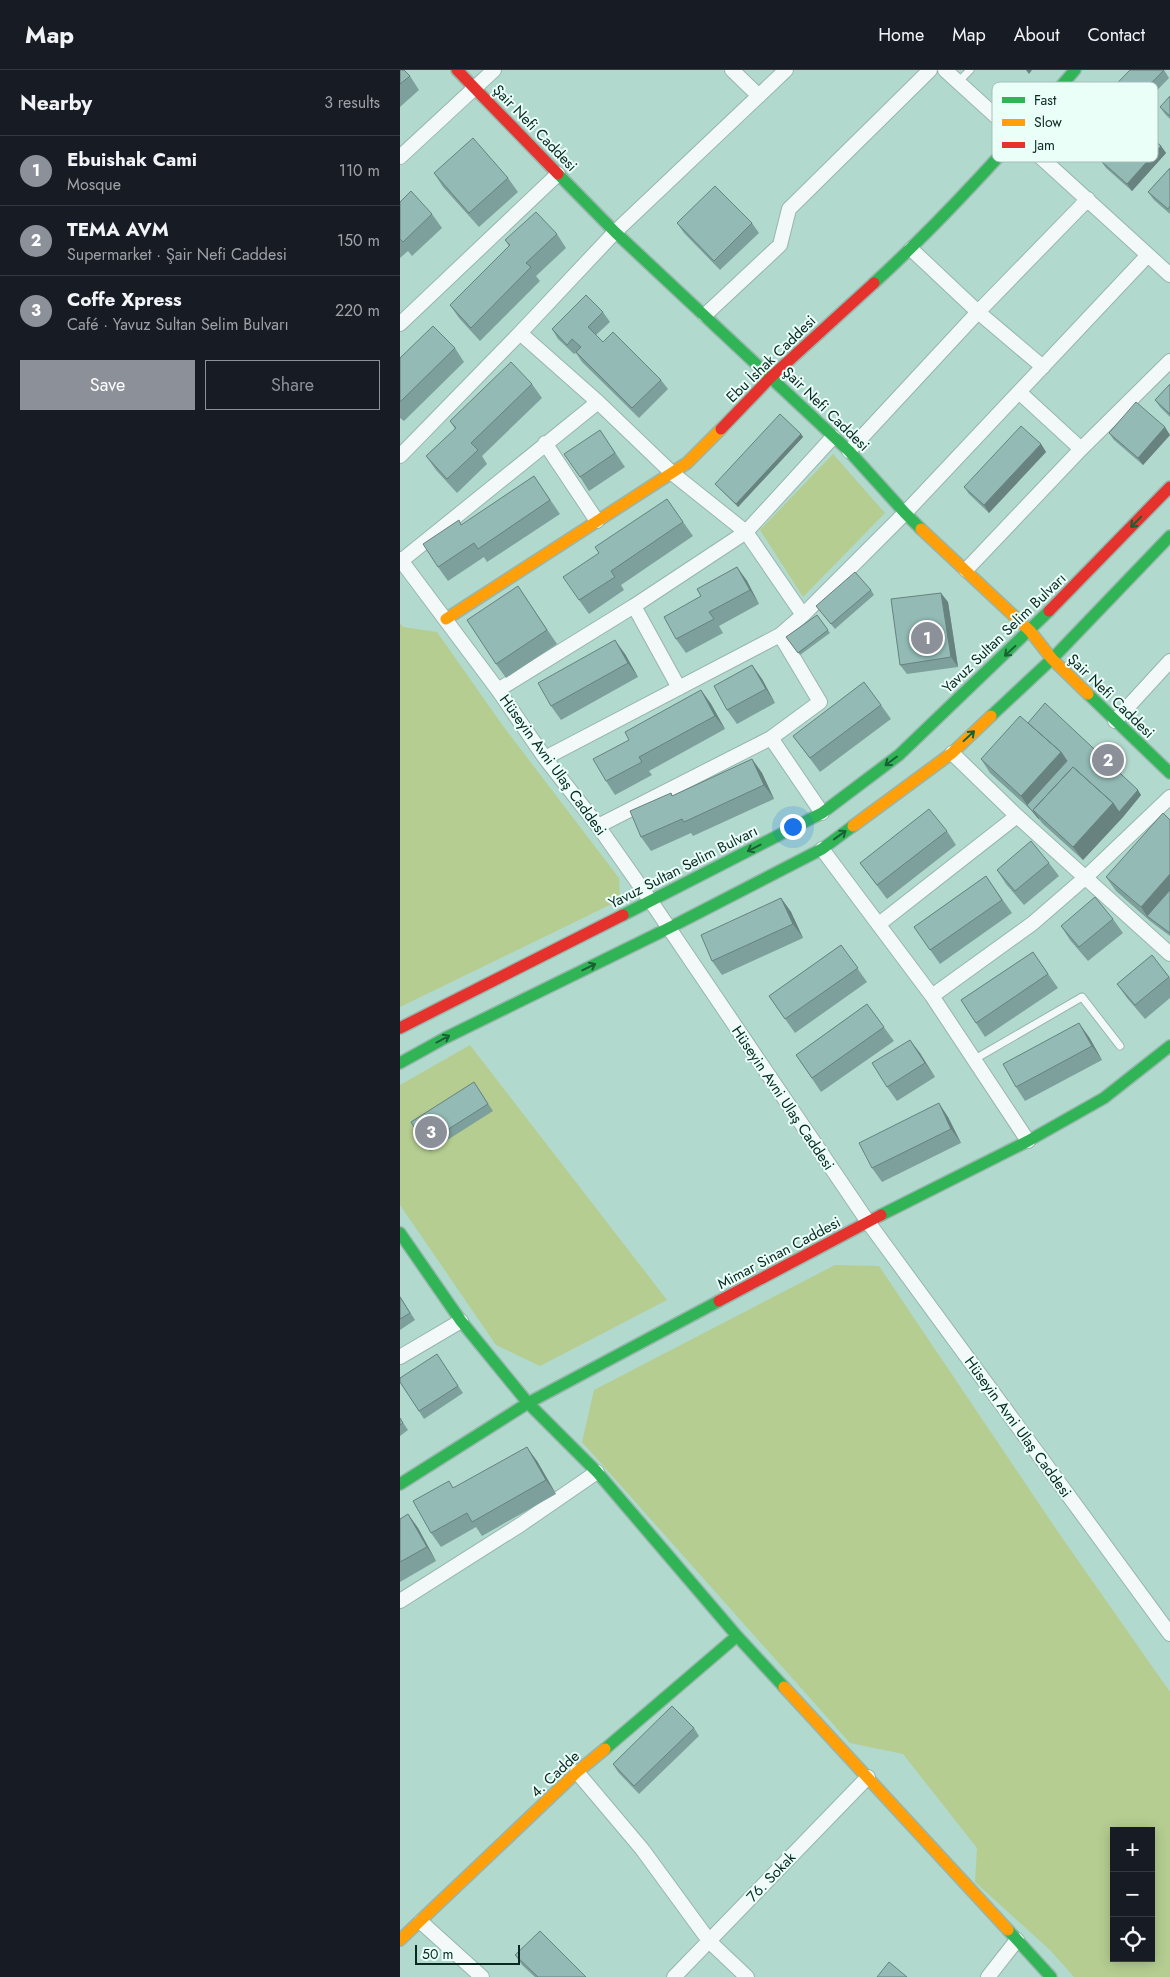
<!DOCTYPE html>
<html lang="en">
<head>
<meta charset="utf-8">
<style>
	:root { --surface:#171b24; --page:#242831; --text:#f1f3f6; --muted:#9ea1a6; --line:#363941; --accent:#8c9099 }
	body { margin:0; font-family:Jost,sans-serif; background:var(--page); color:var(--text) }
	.controls { position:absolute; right:15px; bottom:15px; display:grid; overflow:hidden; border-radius:0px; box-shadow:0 2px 12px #0003 }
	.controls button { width:45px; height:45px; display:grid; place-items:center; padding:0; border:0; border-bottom:1px solid var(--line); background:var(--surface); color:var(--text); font:25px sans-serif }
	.scale { position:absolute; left:15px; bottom:12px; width:105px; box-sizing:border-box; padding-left:5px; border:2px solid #092821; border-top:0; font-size:14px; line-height:18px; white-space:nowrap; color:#092821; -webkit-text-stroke:4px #eafff8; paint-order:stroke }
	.you { position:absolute; left:392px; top:756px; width:18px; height:18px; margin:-12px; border:4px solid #fff; border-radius:50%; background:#1a73e8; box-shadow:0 0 0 8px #1a73e833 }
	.badge { display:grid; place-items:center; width:32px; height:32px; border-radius:50%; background:var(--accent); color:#fff; font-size:16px; font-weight:700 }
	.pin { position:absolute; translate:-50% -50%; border:2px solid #fff; box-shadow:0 1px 5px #0006 }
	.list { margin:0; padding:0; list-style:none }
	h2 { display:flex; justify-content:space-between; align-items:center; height:65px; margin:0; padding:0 20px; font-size:21px }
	h2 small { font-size:16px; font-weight:400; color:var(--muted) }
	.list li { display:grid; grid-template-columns:32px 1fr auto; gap:15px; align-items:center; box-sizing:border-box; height:70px; padding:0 20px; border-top:1px solid var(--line) }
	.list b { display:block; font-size:19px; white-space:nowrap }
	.list p { margin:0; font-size:16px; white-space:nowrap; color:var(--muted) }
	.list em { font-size:16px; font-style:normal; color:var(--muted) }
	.actions { display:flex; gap:10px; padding:15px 20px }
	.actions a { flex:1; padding:11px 0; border:1px solid var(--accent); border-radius:0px; text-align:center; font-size:18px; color:var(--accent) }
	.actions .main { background:var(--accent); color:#fff }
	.icon { flex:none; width:28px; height:28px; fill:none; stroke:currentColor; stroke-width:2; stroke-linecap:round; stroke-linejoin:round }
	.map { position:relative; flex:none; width:770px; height:1907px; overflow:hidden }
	header { display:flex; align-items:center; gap:30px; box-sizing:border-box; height:70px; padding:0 25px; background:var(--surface); border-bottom:1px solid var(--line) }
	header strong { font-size:24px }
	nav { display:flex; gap:28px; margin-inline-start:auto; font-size:18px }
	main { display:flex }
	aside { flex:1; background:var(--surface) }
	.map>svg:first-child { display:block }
	.green { fill:#b5cd91; fill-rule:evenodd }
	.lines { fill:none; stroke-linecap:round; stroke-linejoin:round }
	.lane-casing { stroke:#96b6ad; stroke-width:9 }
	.street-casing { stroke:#96b6ad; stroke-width:16 }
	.fast-casing { stroke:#96b6ad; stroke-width:14 }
	.slow-casing { stroke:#96b6ad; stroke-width:14 }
	.jam-casing { stroke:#96b6ad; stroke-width:14 }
	.lane { stroke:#f3f9f8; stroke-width:7 }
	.street { stroke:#f3f9f8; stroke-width:14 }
	.fast { stroke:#30b455; stroke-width:11 }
	.slow { stroke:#ff9f0a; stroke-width:11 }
	.jam { stroke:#e5322d; stroke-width:11 }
	.wall { fill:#7ea09c }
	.shaded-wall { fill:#67827f }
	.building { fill:#93bab5; stroke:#67827f }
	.oneway { stroke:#196036 }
	.labels { text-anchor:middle; stroke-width:4; stroke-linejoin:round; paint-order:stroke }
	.street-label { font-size:15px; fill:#092821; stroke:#eafff8 }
	.key { fill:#eafff8; stroke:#a6beb8; stroke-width:1 }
	.key-label { font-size:14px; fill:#092821 }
</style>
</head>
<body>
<header>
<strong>Map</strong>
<nav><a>Home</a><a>Map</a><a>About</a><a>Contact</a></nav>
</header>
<main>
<aside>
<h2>Nearby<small>3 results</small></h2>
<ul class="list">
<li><span class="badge">1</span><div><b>Ebuishak Cami</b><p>Mosque</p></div><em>110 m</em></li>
<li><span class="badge">2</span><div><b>TEMA AVM</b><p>Supermarket · Şair Nefi Caddesi</p></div><em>150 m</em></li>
<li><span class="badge">3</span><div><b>Coffe Xpress</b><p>Café · Yavuz Sultan Selim Bulvarı</p></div><em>220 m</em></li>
</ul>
<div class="actions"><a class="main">Save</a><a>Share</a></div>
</aside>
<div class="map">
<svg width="770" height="1907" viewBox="0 0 770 1907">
	<rect width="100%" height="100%" fill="#b2d9ce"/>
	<path class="green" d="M433 384 485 443 403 527 360 460Z
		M0 553 3 557 37 562 103 656 219 808 220 830 0 937Z
		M70 975 267 1230 140 1296 96 1275 0 1135V1015Z
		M435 1195 479 1196 656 1459 770 1622V1907H674L650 1880 575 1812 577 1778 503 1684 450 1673 182 1372 194 1320ZM714 1761H751V1888H714Z"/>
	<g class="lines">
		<g class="lane-casing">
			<path id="lane" d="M558 12 570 0
				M575 989 682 927 720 976"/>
		</g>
		<g class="street-casing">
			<path id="street" d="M332 0 359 26
				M545 0 770 205
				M0 87 94 0
				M511 179 578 242 643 297
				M305 245 380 175 389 139 530 0
				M0 254 158 104
				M619 322 681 379
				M145 373 197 451
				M449 381 578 242 688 129
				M0 386 120 263 215 162 386 0
				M0 489 98 620 145 688 198 756 250 830 468 1152 770 1564
				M1 491 198 332
				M566 500 681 379 770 291
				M234 536 279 618
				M403 545 505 443 748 185
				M98 620 234 536 346 462 272 403 198 332 120 263
				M715 651 770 591
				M371 668 422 743
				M552 683 617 746 770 884
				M145 688 380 565 403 545 346 462 433 367
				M198 756 371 668 420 632 380 565
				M422 779 532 926 628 1071
				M479 854 617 746
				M532 926 633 853 686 807 770 727
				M0 1287 61 1251
				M0 1531 120 1455 197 1402
				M177 1702 242 1779 310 1872 347 1907
				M21 1852 82 1907
				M274 1907 468 1707
				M588 1907 617 1870"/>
		</g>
		<g class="fast-casing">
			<path id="fast" d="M158 104 215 162 449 381 505 443 521 459
				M474 213C546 147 611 74 675 0
				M688 624 770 703
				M591 646 652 589 770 466
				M223 845 422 743 499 685 649 541
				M0 993 45 968 269 858 422 779 453 756
				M481 1145 628 1071 704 1028 770 976
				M0 1163 61 1251 128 1333 197 1402 337 1566 384 1617
				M0 1414 128 1333 319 1231
				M205 1679 337 1566
				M608 1860 651 1907"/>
		</g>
		<g class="slow-casing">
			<path id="slow" d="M521 459 630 561 652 589 688 624
				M46 549 287 393 321 359
				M453 756 552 683 591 646
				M384 1617 608 1860
				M0 1870 177 1702 205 1679"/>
		</g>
		<g class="jam-casing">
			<path id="jam" d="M57 0 158 104
				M321 359 371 307 474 213
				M649 541 770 417
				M0 958 223 845
				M319 1231 481 1145"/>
		</g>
		<use href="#lane" class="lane"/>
		<use href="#street" class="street"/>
		<use href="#fast" class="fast"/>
		<use href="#slow" class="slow"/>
		<use href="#jam" class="jam"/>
	</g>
	<path class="wall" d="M0 0 10 6 19 20 0 37Z
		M764 0 769 8 710 69 692 52 687 44Z
		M770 26V49L765 44 760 37Z
		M761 76 766 83 732 121 706 98 701 91Z
		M770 98V144L754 130 748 122Z
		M34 103 108 108 118 122 79 157 43 117Z
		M0 132 32 144 42 158 12 186 8 181 0 188Z
		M277 153H352L359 163 320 200 284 163Z
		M157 164 166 178 136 206 140 211 80 271 59 248 50 235 109 176 105 170Z
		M203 242 210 252 196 265 203 272 261 310 268 319 239 348 182 292 176 283 174 284 158 269 152 259Z
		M55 278 64 292 4 351 0 348V288Z
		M132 314 142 328 82 386 87 394 57 423 36 400 26 386 55 359 50 351Z
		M770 314V347L760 337 755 330Z
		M200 360 225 397 189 421 180 407Z
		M709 363 770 365 743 395 714 370Z
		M401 364 403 367 338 437 315 414Z
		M641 374 646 382 589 443 569 424 564 417Z
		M134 406 160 444 87 492 84 487 48 511 38 497 62 455Z
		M267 429 293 466 221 515 224 520 189 544 179 530 199 483Z
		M337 497 347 511 359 534 319 556 323 563 286 583 276 569 301 526Z
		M118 516 157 574 106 608 96 594Z
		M471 520 474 525 435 559 416 536Z
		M548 532 558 597 507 604 500 595Z
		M417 545 430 563 400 585 386 567Z
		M225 584 238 607 161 650 151 636Z
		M352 595 362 609 375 633 337 654 327 640Z
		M301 620 311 634 325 659 249 701 252 705 215 725 206 711 229 670Z
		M481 635 491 649 420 702 393 666Z
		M628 653 741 725 723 747 683 790 643 754 631 740 590 703 581 689Z
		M352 689 362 703 374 729 293 766 291 763 251 781 241 767 271 723 273 726Z
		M770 750V866L750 851 716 821 706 807Z
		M547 761 556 775 487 829 460 793Z
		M649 793 659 806 624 835 606 814 597 800Z
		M586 806 612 843 540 894 514 857Z
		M381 828 391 842 403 868 322 905 312 891Z
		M713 849 723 863 688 891 670 870 661 856Z
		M441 875 467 912 395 963 369 926Z
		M633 882 658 918 585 967 561 930Z
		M752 885 770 908V928L745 949 727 928 717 914Z
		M467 934 494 971 421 1022 396 985Z
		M689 967 702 990 625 1031 616 1017Z
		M510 970 535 1007 497 1031 487 1017Z
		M74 1012 93 1041 30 1081 25 1074Z
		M548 1047 561 1073 482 1112 472 1098Z
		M0 1226 15 1250 0 1260Z
		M37 1284 63 1323 24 1349 0 1312Z
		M0 1348 8 1360 0 1366Z
		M137 1391 156 1424 82 1466 76 1457 41 1477 31 1463 54 1418Z
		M8 1444 18 1458 36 1491 0 1512V1449Z
		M294 1658 299 1666 239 1724 218 1702 213 1694Z
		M115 1885 186 1907H135L122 1895Z"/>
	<path class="shaded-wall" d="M626 0H632L629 4Z
		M761 76 766 83 732 121 727 114Z
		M765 357 770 365 743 395 738 388Z
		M401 364 403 367 338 437 336 434Z
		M641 374 646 382 589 443 584 435Z
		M337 497 347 511 359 534 350 520Z
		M541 523 548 532 558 597 551 587Z
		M215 570 225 584 238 607 228 593Z
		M352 595 362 609 375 633 366 619Z
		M301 620 311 634 325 659 315 646Z
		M661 682 670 696 627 735 621 726Z
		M352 689 362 703 374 729 364 715Z
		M738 720 741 725 723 747 683 790 673 777 713 733Z
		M770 804V829L747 846 741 837Z
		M381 828 391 842 403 868 393 854Z
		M679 953 689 967 702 990 692 976Z
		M510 970 520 983 535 1007 525 993Z
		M539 1033 548 1047 561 1073 551 1059Z
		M127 1377 137 1391 156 1424 146 1410Z
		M8 1444 18 1458 36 1491 27 1477Z"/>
	<path class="building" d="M0 0H4L10 6 0 14Z
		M730 0H764L705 61 687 44Z
		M770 26V46L760 37Z
		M735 52 761 76 727 114 701 91Z
		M73 68 108 108 69 143 34 103Z
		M770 98V136L768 139 748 122Z
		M315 116 352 153 314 191 277 153Z
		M11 121 32 144 3 172 0 169V132Z
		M136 142 157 164 126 193 131 197 71 258 50 235 110 175 105 170Z
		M186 225 203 242 188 257 203 272 213 262 261 310 232 338 176 282 181 277 172 269 167 275 152 259Z
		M33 256 55 278 0 332V288Z
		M111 292 132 314 71 373 78 380 47 409 26 386 56 358 50 351Z
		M770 314V344L755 330Z
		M736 332 765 357 738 388 709 363Z
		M380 344 401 364 336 434 315 414Z
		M621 356 641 374 584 435 564 417Z
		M200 360 215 383 180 407 164 384Z
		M134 406 150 430 78 479 74 473 38 497 23 474 59 450 61 455Z
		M267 429 283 452 211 501 215 507 179 530 163 507 199 483 195 477Z
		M337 497 350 520 309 542 314 549 276 569 264 547 301 526 297 519Z
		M455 502 471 520 431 554 416 536Z
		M118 516 147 560 96 594 67 550Z
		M541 523 551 587 500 595 491 529Z
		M417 545 428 560 398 583 386 567Z
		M215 570 228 593 151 636 138 613Z
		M352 595 366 619 327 640 314 616Z
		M464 612 481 635 410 688 393 666Z
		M301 620 315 646 239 687 242 692 206 711 193 689 229 670 225 662Z
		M645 633 738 720 719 742 713 733 673 697 633 740 639 749 627 735 667 691 661 682 628 653Z
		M620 646 661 682 621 726 581 689Z
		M352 689 364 715 284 752 282 749 241 767 230 741 271 723 272 726Z
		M673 697 713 733 673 777 633 740Z
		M529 739 547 761 477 815 460 793Z
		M763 743 770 750V804L741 837 706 807Z
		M631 771 649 793 615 821 597 800Z
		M586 806 602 830 530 880 514 857Z
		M770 820V863L747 846Z
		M695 827 713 849 679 877 661 856Z
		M381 828 393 854 312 891 301 865Z
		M441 875 458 898 385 949 369 926Z
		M633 882 648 904 576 953 561 930Z
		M752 885 769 907 735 935 717 914Z
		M467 934 484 957 412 1008 396 985Z
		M679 953 692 976 616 1017 603 994Z
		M510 970 525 993 487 1017 472 993Z
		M74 1012 88 1034 25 1074 11 1052Z
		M539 1033 551 1059 472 1098 459 1073Z
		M0 1227 10 1243 0 1249Z
		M37 1284 58 1316 19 1341 0 1312V1308Z
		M0 1348 3 1353 0 1355Z
		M127 1377 146 1410 72 1452 67 1443 31 1463 13 1431 49 1411 53 1418Z
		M8 1444 27 1477 0 1492V1449Z
		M272 1636 294 1658 234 1716 213 1694Z
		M140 1861 186 1907H138L115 1885Z
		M489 1892 507 1907H477Z"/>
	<defs><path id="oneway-shaft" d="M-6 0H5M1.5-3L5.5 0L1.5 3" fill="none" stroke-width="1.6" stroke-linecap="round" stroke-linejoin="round" transform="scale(1.25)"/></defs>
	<g class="oneway">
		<use href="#oneway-shaft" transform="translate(736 452) rotate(134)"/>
		<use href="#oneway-shaft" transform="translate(610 581) rotate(137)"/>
		<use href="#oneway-shaft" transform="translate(569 666) rotate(-43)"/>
		<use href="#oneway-shaft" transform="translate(491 691) rotate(143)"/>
		<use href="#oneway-shaft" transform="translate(440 765) rotate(-36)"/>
		<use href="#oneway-shaft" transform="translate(354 778) rotate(153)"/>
		<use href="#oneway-shaft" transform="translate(189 897) rotate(-26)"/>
		<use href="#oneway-shaft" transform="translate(43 969) rotate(-28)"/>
	</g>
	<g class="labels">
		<g class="street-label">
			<text transform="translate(135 58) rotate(46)" y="5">Şair Nefi Caddesi</text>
			<text transform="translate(371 289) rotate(-44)" y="5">Ebu İshak Caddesi</text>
			<text transform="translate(426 339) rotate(44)" y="5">Şair Nefi Caddesi</text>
			<text transform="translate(604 563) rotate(-44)" y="5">Yavuz Sultan Selim Bulvarı</text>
			<text transform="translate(711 626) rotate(44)" y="5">Şair Nefi Caddesi</text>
			<text transform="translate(153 695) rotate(54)" y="5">Hüseyin Avni Ulaş Caddesi</text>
			<text transform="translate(283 797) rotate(-27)" y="5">Yavuz Sultan Selim Bulvarı</text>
			<text transform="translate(383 1028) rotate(56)" y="5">Hüseyin Avni Ulaş Caddesi</text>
			<text transform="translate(379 1183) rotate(-28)" y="5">Mimar Sinan Caddesi</text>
			<text transform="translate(618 1357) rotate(54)" y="5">Hüseyin Avni Ulaş Caddesi</text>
			<text transform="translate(155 1704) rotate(-43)" y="5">4. Cadde</text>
			<text transform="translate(371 1807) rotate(-46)" y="5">76. Sokak</text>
		</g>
	</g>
	<rect x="592" y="12" width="166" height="80" rx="8" class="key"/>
	<rect x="602" y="27" width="23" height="6" fill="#30b455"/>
	<rect x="602" y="49" width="23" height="7" fill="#ff9f0a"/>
	<rect x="602" y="72" width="23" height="6" fill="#e5322d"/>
	<g class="key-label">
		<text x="634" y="35">Fast</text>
		<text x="634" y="57">Slow</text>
		<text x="634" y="80">Jam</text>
	</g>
</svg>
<div class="controls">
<button>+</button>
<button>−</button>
<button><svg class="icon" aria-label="locate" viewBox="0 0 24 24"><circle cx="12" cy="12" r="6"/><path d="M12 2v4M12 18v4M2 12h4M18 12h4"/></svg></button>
</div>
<div class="scale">50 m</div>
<div class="you"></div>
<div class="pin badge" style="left:527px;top:568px">1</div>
<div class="pin badge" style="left:708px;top:690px">2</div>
<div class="pin badge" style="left:31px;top:1062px">3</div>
</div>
</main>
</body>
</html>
